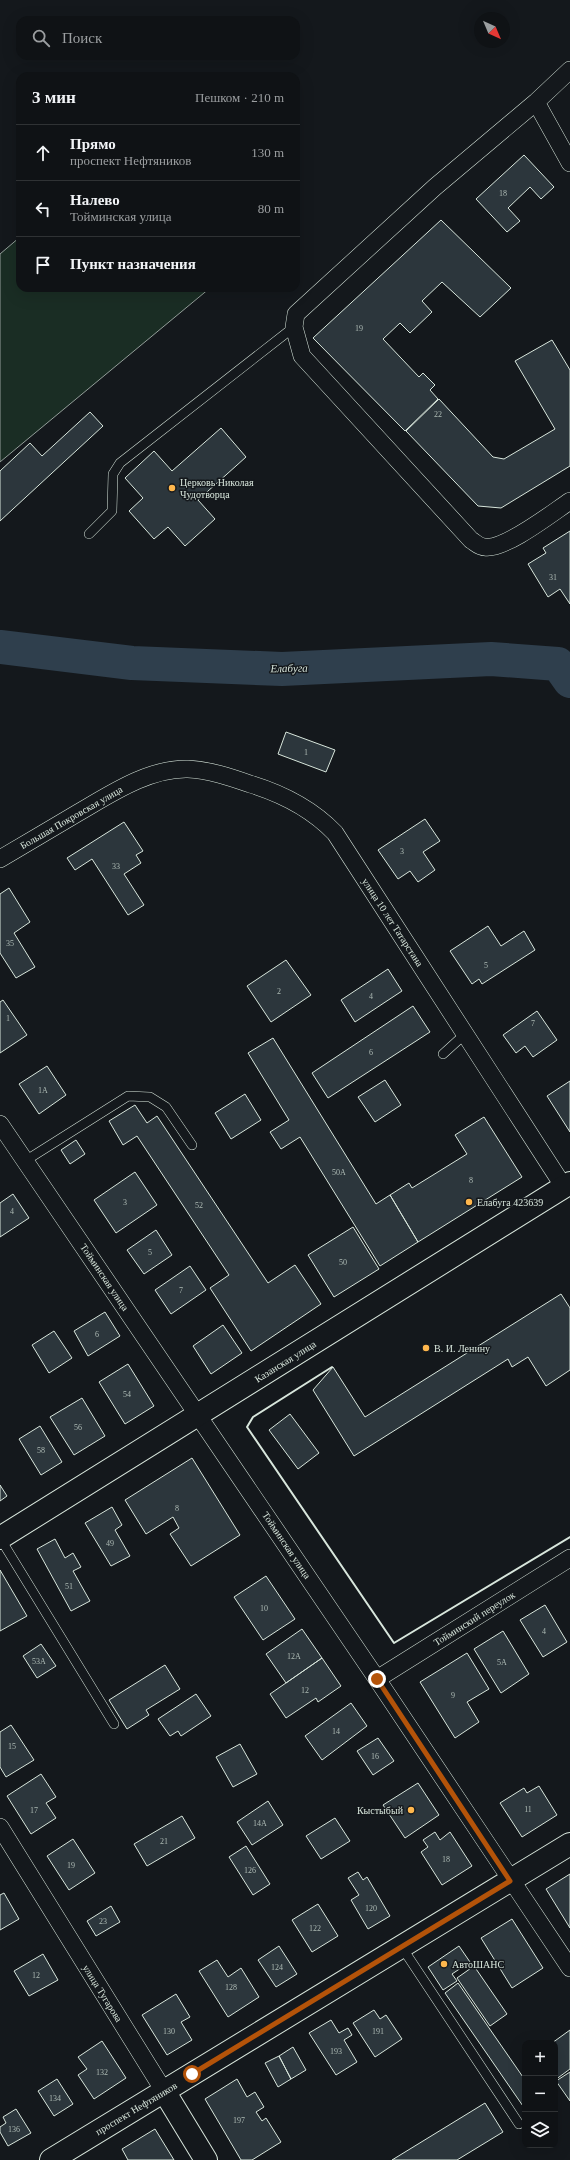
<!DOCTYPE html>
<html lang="ru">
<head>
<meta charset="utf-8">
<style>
	:root { --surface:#0f1215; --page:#1d2022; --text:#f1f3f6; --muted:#9b9ea0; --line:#2f3234 }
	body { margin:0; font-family:"Times New Roman",serif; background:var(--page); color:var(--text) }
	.controls { position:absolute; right:12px; bottom:12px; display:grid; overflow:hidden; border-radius:8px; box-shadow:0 4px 16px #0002 }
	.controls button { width:36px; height:36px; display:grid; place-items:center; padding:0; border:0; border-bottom:1px solid var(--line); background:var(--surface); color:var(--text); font:20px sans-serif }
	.compass { position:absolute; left:474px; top:12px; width:36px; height:36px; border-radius:50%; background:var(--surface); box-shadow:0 4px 16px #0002; rotate:136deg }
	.stop { position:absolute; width:12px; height:12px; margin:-9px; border:3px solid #b45309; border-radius:50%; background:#fff }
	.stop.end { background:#b45309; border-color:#fff; box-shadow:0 1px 4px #0008 }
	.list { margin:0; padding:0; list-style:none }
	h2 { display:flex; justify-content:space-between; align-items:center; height:52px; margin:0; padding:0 16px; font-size:17px }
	h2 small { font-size:13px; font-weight:400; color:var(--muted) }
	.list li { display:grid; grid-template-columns:26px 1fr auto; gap:12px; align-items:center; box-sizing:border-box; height:56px; padding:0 16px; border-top:1px solid var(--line) }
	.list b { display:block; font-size:15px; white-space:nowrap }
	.list p { margin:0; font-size:13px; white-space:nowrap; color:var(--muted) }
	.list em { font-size:13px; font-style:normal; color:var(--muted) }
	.icon { flex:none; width:22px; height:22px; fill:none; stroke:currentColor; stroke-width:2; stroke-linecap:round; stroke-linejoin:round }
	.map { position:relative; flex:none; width:570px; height:2160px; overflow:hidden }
	.search { position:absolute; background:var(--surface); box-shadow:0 4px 16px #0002; left:16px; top:16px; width:284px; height:44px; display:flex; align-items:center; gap:10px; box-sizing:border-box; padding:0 14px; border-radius:12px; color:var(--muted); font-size:15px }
	.panel { position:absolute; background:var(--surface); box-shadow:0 4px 16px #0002; left:16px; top:72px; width:284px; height:220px; border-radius:12px }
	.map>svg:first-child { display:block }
	.green { fill:#1a2d24; stroke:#939e99 }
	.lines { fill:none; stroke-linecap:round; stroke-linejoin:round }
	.river { stroke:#2f3f4d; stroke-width:34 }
	.building { fill:#2c363c; stroke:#d8e6dc }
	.lane-casing { stroke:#d8e6dc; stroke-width:10 }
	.street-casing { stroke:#d8e6dc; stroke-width:18 }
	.secondary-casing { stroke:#d8e6dc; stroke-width:24 }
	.lane { stroke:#14181c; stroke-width:9 }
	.street { stroke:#14181c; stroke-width:17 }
	.secondary { stroke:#14181c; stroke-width:22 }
	.wall { stroke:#d8e6dc; stroke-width:2 }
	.route { stroke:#b45309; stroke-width:5 }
	.poi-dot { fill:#ffb74d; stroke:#14181c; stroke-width:1.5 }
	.labels { text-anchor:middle; stroke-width:3; stroke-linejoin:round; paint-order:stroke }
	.number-label { font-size:8px; fill:#adbab4 }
	.poi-label { font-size:10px; fill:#d8e6dc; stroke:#14181c; text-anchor:start }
	.street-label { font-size:10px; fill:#d8e6dc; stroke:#14181c }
	.water-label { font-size:11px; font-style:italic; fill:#d8e6dc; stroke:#14181c }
</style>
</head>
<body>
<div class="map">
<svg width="570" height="2160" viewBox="0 0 570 2160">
	<rect width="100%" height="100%" fill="#14181c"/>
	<path class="green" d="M20 237V288H210L0 462V254Z"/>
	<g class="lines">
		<path class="river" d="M0 647 132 663 282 669 491 659 558 664 570 681"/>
	</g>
	<path class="building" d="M524 155 554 187 541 199 530 187 508 208 520 221 507 232 476 199Z
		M441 220 511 288 480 317 442 282 422 301 432 312 410 333 400 323 383 339 419 377 423 373 435 385 430 390 438 399 405 431 313 338Z
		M552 340 570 370V466L501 508 478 506 406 431 439 399 493 457 504 459 555 429 515 361Z
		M90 412 103 426 0 521V471L30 443 42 456Z
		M221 428 246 457 198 500 215 519 185 546 168 527 154 539 129 511 143 498 125 478 154 451 172 471Z
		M570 531V604L560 589 548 597 528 564 546 553 543 548Z
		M286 732 335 750 326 772 278 754Z
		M425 819 440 841 423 852 435 870 418 882 410 871 398 879 378 850Z
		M124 822 143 851 136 855 141 863 124 874 144 905 128 915 92 859 75 870 67 858Z
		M9 888 30 922 14 933 35 967 16 978 0 953V894Z
		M488 926 501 946 524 931 535 950 482 984 479 979 472 984 450 951Z
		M286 960 311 995 271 1022 247 986Z
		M388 969 402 991 355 1022 341 1000Z
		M3 1000 27 1035 0 1053V1002Z
		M413 1006 430 1032 328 1098 312 1073Z
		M537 1011 557 1040 533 1057 525 1046 516 1053 503 1035Z
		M273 1038 376 1204 390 1195 418 1242 380 1266 300 1137 281 1149 270 1132 289 1120 248 1053Z
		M47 1066 66 1095 39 1114 19 1084Z
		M385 1080 401 1105 375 1122 358 1097Z
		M570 1081V1132L547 1096Z
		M245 1094 261 1120 231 1139 215 1113Z
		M135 1105 147 1123 157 1116 268 1283 295 1265 321 1304 251 1351 210 1288 229 1275 137 1136 123 1145 109 1121Z
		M484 1117 522 1177 418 1242 390 1195 409 1183 412 1188 467 1154 455 1135Z
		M76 1140 85 1154 70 1164 61 1150Z
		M135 1172 157 1205 116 1233 94 1200Z
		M13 1194 29 1218 0 1237V1203Z
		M353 1227 379 1269 334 1297 308 1255Z
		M156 1230 172 1255 144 1274 127 1250Z
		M190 1266 206 1290 171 1314 155 1290Z
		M561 1294 570 1308V1370L546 1386 528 1357 512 1367 508 1359 354 1456 313 1390 333 1367 365 1417Z
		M105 1312 120 1336 88 1356 74 1331Z
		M223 1325 242 1353 211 1374 193 1346Z
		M54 1331 72 1358 49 1373 32 1345Z
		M128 1364 154 1406 125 1424 99 1382Z
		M82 1398 105 1436 74 1455 50 1417Z
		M290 1414 319 1453 298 1469 269 1430Z
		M40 1426 62 1462 41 1475 19 1439Z
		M192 1458 240 1535 191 1566 170 1534 179 1528 173 1517 146 1534 125 1500Z
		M0 1485 7 1496 0 1501Z
		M112 1507 122 1525 115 1530 130 1556 111 1566 85 1523Z
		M55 1539 65 1558 73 1553 81 1567 73 1571 90 1601 71 1611 37 1549Z
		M0 1570 27 1616 0 1631Z
		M266 1576 295 1619 263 1640 234 1597Z
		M545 1605 567 1642 543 1657 520 1620Z
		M302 1629 322 1658 286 1683 266 1654Z
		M503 1631 529 1674 501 1693 474 1649Z
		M41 1644 56 1666 37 1678 23 1656Z
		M467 1653 489 1689 467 1702 479 1722 455 1738 420 1682Z
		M322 1658 341 1686 318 1702 316 1698 286 1718 270 1694Z
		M165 1665 180 1689 146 1710 149 1715 127 1729 109 1700Z
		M196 1694 211 1716 181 1736 178 1731 170 1736 158 1719Z
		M351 1703 367 1726 322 1760 305 1736Z
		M11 1725 34 1760 6 1777 0 1767V1732Z
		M378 1738 394 1761 373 1775 357 1751Z
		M240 1744 257 1774 233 1787 216 1757Z
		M41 1774 56 1797 46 1803 56 1818 31 1834 7 1796Z
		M418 1783 439 1815 405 1838 383 1805Z
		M539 1786 557 1815 522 1837 500 1803 524 1788 527 1793Z
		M268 1801 283 1825 252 1845 237 1822Z
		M182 1816 195 1838 147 1866 134 1844Z
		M335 1818 350 1841 321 1859 306 1836Z
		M435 1832 440 1840 450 1832 472 1866 442 1885 421 1852 428 1847 423 1840Z
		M73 1839 95 1873 69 1890 47 1856Z
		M246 1846 270 1884 253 1895 229 1857Z
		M358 1872 363 1880 367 1877 390 1916 368 1929 351 1900 359 1895 348 1878Z
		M570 1874V1928L546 1889Z
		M4 1893 19 1919 0 1930V1895Z
		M318 1904 338 1936 312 1952 292 1920Z
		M111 1906 120 1922 96 1936 87 1921Z
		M512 1919 543 1968 512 1988 481 1938Z
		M279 1946 297 1974 276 1987 258 1960Z
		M459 1946 470 1962 452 1974 457 1981 443 1990 428 1967Z
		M43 1954 58 1980 29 1996 14 1971Z
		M217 1960 228 1977 241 1968 259 1997 228 2017 199 1971Z
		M474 1966 507 2014 490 2026 457 1978Z
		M458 1983 525 2080V2109L445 1993Z
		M176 1994 190 2017 181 2022 192 2040 167 2055 142 2015Z
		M374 2010 380 2019 386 2015 402 2039 375 2057 353 2023Z
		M331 2020 339 2033 348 2028 352 2035 344 2040 357 2062 336 2075 309 2033Z
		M570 2030V2069L555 2080V2043H552Z
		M102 2041 126 2078 94 2099 78 2075 87 2069 78 2057Z
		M293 2047 306 2070 291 2079 279 2056Z
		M279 2056 291 2079 278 2087 265 2063Z
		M570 2072V2101L556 2081Z
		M57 2079 73 2104 54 2116 38 2091Z
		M237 2079 247 2097 255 2092 264 2107 256 2112 262 2121 266 2118 281 2142 252 2160H241L205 2099Z
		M485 2103 503 2132 457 2160H392Z
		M16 2109 31 2133 8 2146 0 2132V2127L6 2123 3 2117Z
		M155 2129 174 2160H128L122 2149Z"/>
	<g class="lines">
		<g class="lane-casing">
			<path id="lane" d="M89 534 112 511 113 474 120 463 294 327
				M443 1054 465 1034
				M25 1161 128 1096 150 1097 166 1107 192 1145
				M0 1538 114 1724
				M401 1946 519 2124"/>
		</g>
		<g class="street-casing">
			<path id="street" d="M570 70 536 102 435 187 296 314 294 327 302 356 471 540C476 543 479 547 485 547 505 550 552 513 570 501
				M536 102 570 163
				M0 859C25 844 51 829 76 814 109 795 148 768 188 769 209 770 230 777 250 784 283 794 311 808 335 833L564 1187
				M0 1124 377 1679 570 1968
				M377 1679 570 1558
				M0 1827 164 2091"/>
		</g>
		<g class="secondary-casing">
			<path id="secondary" d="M0 1538 570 1183
				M164 2091 206 2160
				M51 2160 570 1844"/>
		</g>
		<use href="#lane" class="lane"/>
		<use href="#street" class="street"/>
		<use href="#secondary" class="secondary"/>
		<path class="wall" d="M332 1367 253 1417 247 1427 394 1643 570 1537"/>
	</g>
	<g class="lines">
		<path class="route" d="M192 2074 510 1881 377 1679"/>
	</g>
	<g class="poi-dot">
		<circle cx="172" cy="488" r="4"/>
		<circle cx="469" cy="1202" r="4"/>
		<circle cx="426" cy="1348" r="4"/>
		<circle cx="411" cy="1810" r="4"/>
		<circle cx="444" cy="1964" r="4"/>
	</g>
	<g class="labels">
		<g class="number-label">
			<text x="503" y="196">18</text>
			<text x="359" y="331">19</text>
			<text x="438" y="417">22</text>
			<text x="553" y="580">31</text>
			<text x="306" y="755">1</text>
			<text x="402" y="854">3</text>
			<text x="116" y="869">33</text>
			<text x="10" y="946">35</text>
			<text x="486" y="968">5</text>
			<text x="279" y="994">2</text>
			<text x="371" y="999">4</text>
			<text x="8" y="1021">1</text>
			<text x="533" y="1026">7</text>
			<text x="371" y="1055">6</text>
			<text x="43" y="1093">1А</text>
			<text x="339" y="1175">50А</text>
			<text x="471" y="1183">8</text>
			<text x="125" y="1205">3</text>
			<text x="199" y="1208">52</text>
			<text x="12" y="1214">4</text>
			<text x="150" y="1255">5</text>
			<text x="343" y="1265">50</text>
			<text x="181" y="1293">7</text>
			<text x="97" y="1337">6</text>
			<text x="127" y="1397">54</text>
			<text x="78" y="1430">56</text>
			<text x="41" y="1453">58</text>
			<text x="177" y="1511">8</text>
			<text x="110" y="1546">49</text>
			<text x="69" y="1589">51</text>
			<text x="264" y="1611">10</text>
			<text x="544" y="1634">4</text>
			<text x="294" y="1659">12А</text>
			<text x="39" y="1664">53А</text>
			<text x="502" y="1665">5А</text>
			<text x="305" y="1693">12</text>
			<text x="453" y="1698">9</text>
			<text x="336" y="1734">14</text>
			<text x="12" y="1749">15</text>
			<text x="375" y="1759">16</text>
			<text x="528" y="1812">11</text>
			<text x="34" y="1813">17</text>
			<text x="260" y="1826">14А</text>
			<text x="164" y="1844">21</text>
			<text x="446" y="1862">18</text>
			<text x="71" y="1868">19</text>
			<text x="250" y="1873">126</text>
			<text x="371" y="1911">120</text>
			<text x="103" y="1924">23</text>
			<text x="315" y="1931">122</text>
			<text x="277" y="1970">124</text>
			<text x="36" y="1978">12</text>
			<text x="231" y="1990">128</text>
			<text x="169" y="2034">130</text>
			<text x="378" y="2034">191</text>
			<text x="336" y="2054">193</text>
			<text x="102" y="2075">132</text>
			<text x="55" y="2101">134</text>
			<text x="239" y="2123">197</text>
			<text x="14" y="2132">136</text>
		</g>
		<g class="poi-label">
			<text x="180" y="486">Церковь Николая<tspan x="180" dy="12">Чудотворца</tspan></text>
			<text x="477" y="1206">Елабуга 423639</text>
			<text x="434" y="1352">В. И. Ленину</text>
			<text x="403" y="1814" text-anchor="end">Кыстыбый</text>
			<text x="452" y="1968">АвтоШАНС</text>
		</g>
		<g class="street-label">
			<text transform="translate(71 817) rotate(-30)" y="4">Большая Покровская улица</text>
			<text transform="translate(393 922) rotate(57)" y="4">улица 10 лет Татарстана</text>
			<text transform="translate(105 1277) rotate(56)" y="4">Тойминская улица</text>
			<text transform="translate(285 1361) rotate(-32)" y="4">Казанская улица</text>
			<text transform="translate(287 1545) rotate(56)" y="4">Тойминская улица</text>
			<text transform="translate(474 1618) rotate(-32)" y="4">Тойминский переулок</text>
			<text transform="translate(103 1993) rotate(58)" y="4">улица Тугарова</text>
			<text transform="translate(136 2108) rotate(-31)" y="4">проспект Нефтяников</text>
		</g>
		<g class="water-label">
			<text transform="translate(289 668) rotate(-1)" y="4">Елабуга</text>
		</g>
	</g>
</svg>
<div class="controls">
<button>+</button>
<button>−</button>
<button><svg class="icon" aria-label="layers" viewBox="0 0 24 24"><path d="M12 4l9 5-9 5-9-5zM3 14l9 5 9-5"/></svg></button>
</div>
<svg class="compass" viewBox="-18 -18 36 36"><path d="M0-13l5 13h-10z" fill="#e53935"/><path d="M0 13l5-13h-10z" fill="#9b9ea0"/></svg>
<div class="stop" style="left:192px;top:2074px"></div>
<div class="stop end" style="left:377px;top:1679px"></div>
<div class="search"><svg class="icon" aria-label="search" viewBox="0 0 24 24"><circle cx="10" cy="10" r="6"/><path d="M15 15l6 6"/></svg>Поиск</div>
<section class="panel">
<h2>3 мин<small>Пешком · 210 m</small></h2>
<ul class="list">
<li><svg class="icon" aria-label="ahead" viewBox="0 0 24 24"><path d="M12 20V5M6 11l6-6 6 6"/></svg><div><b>Прямо</b><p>проспект Нефтяников</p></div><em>130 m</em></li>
<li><svg class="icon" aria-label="left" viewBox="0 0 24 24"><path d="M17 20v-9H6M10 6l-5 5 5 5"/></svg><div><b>Налево</b><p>Тойминская улица</p></div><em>80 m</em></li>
<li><svg class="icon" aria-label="arrive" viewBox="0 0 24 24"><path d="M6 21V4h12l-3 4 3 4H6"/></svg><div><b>Пункт назначения</b></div></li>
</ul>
</section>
</div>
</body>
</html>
